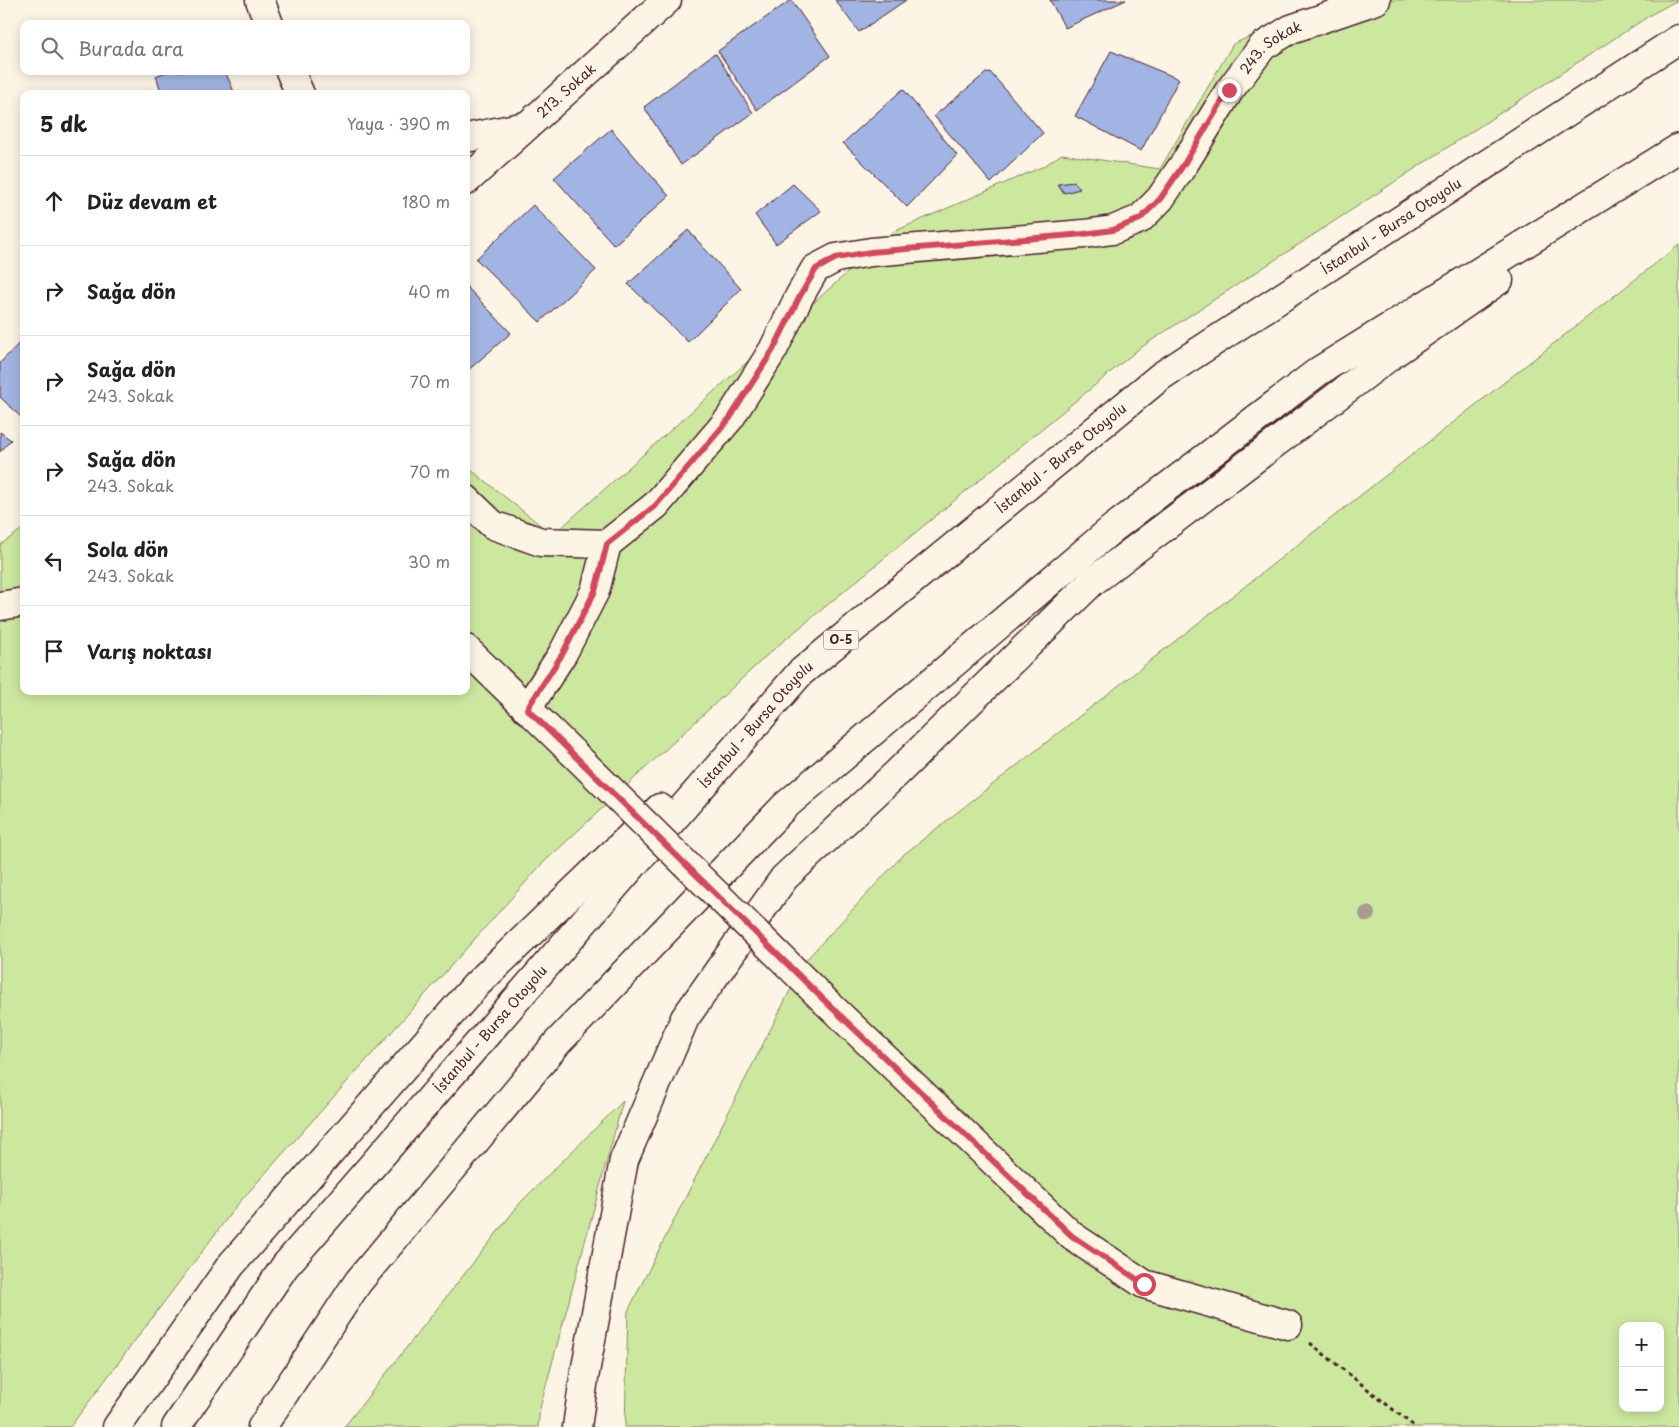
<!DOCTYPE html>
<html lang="tr">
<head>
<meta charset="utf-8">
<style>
	:root { --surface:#fff; --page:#f2f2f2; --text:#222; --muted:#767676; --line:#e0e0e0 }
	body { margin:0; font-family:"Playpen Sans",sans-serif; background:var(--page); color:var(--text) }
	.controls { position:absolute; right:15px; bottom:15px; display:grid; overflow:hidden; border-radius:10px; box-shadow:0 2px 12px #0003 }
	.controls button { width:45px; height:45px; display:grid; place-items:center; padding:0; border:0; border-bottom:1px solid var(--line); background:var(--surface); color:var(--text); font:25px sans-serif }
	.stop { position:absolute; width:15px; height:15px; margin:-11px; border:4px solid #d1495b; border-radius:50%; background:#fff }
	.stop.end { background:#d1495b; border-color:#fff; box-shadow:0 1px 5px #0008 }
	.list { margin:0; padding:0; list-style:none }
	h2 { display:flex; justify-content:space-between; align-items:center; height:65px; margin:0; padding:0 20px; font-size:21px }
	h2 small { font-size:16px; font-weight:400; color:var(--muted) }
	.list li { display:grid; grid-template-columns:32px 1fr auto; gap:15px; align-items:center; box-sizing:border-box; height:90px; padding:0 20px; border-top:1px solid var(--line) }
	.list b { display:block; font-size:19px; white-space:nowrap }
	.list p { margin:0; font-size:16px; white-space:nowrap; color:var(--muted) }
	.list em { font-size:16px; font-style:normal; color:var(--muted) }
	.icon { flex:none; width:28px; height:28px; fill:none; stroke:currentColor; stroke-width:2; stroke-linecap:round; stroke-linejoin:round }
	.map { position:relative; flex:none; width:1679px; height:1427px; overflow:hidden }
	.search { position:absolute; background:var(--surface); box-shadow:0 2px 12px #0003; left:20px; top:20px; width:450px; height:55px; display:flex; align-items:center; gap:12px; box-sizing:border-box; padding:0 18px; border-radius:10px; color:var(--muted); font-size:19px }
	.panel { position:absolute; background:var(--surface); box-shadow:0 2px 12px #0003; left:20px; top:90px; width:450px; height:605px; border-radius:10px }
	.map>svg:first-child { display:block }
	.green { fill:#cce89f; stroke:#8b8465; fill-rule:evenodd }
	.building { fill:#a2b4e3; stroke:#4a1f2b }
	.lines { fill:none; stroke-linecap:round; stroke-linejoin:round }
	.minor-casing { stroke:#4a1f2b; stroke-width:31 }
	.highway-casing { stroke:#4a1f2b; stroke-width:31 }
	.path { stroke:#4a1f2b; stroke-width:3; stroke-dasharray:4 4; stroke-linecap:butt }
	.minor { stroke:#fcf5e5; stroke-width:28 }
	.highway { stroke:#fcf5e5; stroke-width:28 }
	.minor-bridge-casing { stroke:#4a1f2b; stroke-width:31; stroke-linecap:butt }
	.minor-bridge { stroke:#fcf5e5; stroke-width:28 }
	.tree { fill:#ac9b8f }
	.route { stroke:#d1495b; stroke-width:6 }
	.labels { text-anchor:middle; stroke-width:4; stroke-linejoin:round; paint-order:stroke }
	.shield { fill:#fcf5e5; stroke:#7f5f63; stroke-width:1 }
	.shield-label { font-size:12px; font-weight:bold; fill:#4a1f2b }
	.street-label { font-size:14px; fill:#4a1f2b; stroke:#fcf5e5 }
</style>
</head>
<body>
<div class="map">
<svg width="1679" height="1427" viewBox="0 0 1679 1427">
	<rect width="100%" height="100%" fill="#fcf5e5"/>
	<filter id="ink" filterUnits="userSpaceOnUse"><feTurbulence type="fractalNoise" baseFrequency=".02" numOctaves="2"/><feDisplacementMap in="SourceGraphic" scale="10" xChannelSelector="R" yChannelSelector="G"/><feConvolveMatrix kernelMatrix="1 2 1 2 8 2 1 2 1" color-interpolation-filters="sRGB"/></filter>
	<g filter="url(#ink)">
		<path class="green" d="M1334 0H1678L1652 14 1140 348 775 648 541 865 237 1205 70 1427H0V545L24 528V691H466V466L553 535 893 232 1044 166 1062 154 1160 169 1233 44Z
			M1679 245V1427H625L628 1311 805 961 903 855ZM1623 1326H1660V1408H1623Z
			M623 1101 540 1408 538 1427H344L521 1202Z"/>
		<path class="building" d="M791 0 830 56 757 110 718 51Z
			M835 0H906L859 32Z
			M1050 0H1126L1065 28Z
			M1111 51 1179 79 1141 151 1075 116Z
			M716 54 753 113 681 165 644 107 712 55Z
			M168 71H225L235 94H162L156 76Z
			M990 72 1043 133 991 183 934 116 986 73Z
			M903 89 957 155 907 207 843 143Z
			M611 129 669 196 614 245 554 178Z
			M1074 182 1080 189 1064 193 1058 184Z
			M793 184 821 211 776 244 755 215Z
			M533 205 596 270 540 322 476 259Z
			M688 230 741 289 688 342 628 284Z
			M466 286 511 333 466 372Z
			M24 338V420L0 397V363Z
			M0 432 11 440 0 452Z"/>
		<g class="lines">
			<g class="minor-casing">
				<g id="minor">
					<path d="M260 0 269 24"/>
					<path d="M290 71 300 94"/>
					<path d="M466 138 526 126"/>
					<path id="s1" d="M466 181 667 0"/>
					<path d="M466 499 493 525 541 542 607 544"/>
					<path id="s2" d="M607 544 656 505 730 418 773 350 799 297 815 269 836 258 871 252 1084 234 1113 230 1140 219 1160 199 1184 164 1229 91 1263 46 1291 29 1376 0"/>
					<path d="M0 606 24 602"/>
					<path d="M466 649 572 752"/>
					<path d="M527 709 563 653 595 591 607 544"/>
					<path d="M826 1002 1072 1236 1144 1284 1288 1325"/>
				</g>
			</g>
			<g class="highway-casing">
				<g id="highway">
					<path d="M117 1427 231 1265 476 985 660 808"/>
					<path id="s3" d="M176 1427 285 1266 800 673 1161 376 1679 39"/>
					<path d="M262 1427 358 1282 558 1042 785 806 1112 529 1319 371 1679 148"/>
					<path d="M577 1427 584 1378 624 1160 685 1018 784 878 896 774 1092 582 1394 353 1499 280"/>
				</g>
			</g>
			<path class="path" d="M1310 1343 1415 1427"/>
			<use href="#minor" class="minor"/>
			<use href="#highway" class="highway"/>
			<g class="minor-bridge-casing">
				<path id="minor-bridge" d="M572 752 826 1002"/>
			</g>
			<use href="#minor-bridge" class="minor-bridge"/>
		</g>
		<circle class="tree" cx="1367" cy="914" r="8"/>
	</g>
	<g class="lines" filter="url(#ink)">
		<path class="route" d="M1144 1284 1072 1236 826 1002 527 709 563 653 595 591 607 544 656 505 730 418 773 350 800 296 816 269 836 258 871 252 1084 234 1113 230 1140 219 1160 199 1184 164 1229 90"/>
	</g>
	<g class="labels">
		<rect class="shield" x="823.5" y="630.5" width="35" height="19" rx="4"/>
		<g class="shield-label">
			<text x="841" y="644">O-5</text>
		</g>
		<g class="street-label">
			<text dy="5" stroke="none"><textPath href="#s2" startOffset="898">243. Sokak</textPath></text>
			<text dy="5" stroke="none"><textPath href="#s1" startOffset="135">213. Sokak</textPath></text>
			<text dy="5" stroke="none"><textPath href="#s3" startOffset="1722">İstanbul - Bursa Otoyolu</textPath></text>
			<text dy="5" stroke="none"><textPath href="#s3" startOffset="1318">İstanbul - Bursa Otoyolu</textPath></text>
			<text dy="5" stroke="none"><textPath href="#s3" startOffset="912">İstanbul - Bursa Otoyolu</textPath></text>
			<text dy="5" stroke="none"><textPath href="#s3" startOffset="508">İstanbul - Bursa Otoyolu</textPath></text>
		</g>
	</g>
</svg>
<div class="controls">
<button>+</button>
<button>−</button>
</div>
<div class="stop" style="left:1144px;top:1284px"></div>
<div class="stop end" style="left:1229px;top:90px"></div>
<div class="search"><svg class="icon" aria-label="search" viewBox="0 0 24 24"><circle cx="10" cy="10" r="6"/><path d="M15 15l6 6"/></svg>Burada ara</div>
<section class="panel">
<h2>5 dk<small>Yaya · 390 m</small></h2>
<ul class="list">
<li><svg class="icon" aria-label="ahead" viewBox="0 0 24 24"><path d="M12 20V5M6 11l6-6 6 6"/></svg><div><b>Düz devam et</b></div><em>180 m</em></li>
<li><svg class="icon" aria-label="right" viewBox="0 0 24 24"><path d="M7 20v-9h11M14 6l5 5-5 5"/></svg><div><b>Sağa dön</b></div><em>40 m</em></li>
<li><svg class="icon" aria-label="right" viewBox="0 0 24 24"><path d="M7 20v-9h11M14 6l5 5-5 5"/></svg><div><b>Sağa dön</b><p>243. Sokak</p></div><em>70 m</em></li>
<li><svg class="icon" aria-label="right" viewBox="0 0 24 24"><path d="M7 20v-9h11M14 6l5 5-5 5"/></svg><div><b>Sağa dön</b><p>243. Sokak</p></div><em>70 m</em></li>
<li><svg class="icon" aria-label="left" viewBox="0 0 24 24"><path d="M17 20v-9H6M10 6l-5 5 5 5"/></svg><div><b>Sola dön</b><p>243. Sokak</p></div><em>30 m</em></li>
<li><svg class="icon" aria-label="arrive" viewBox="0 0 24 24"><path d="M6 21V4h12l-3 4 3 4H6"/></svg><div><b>Varış noktası</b></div></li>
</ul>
</section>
</div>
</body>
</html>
